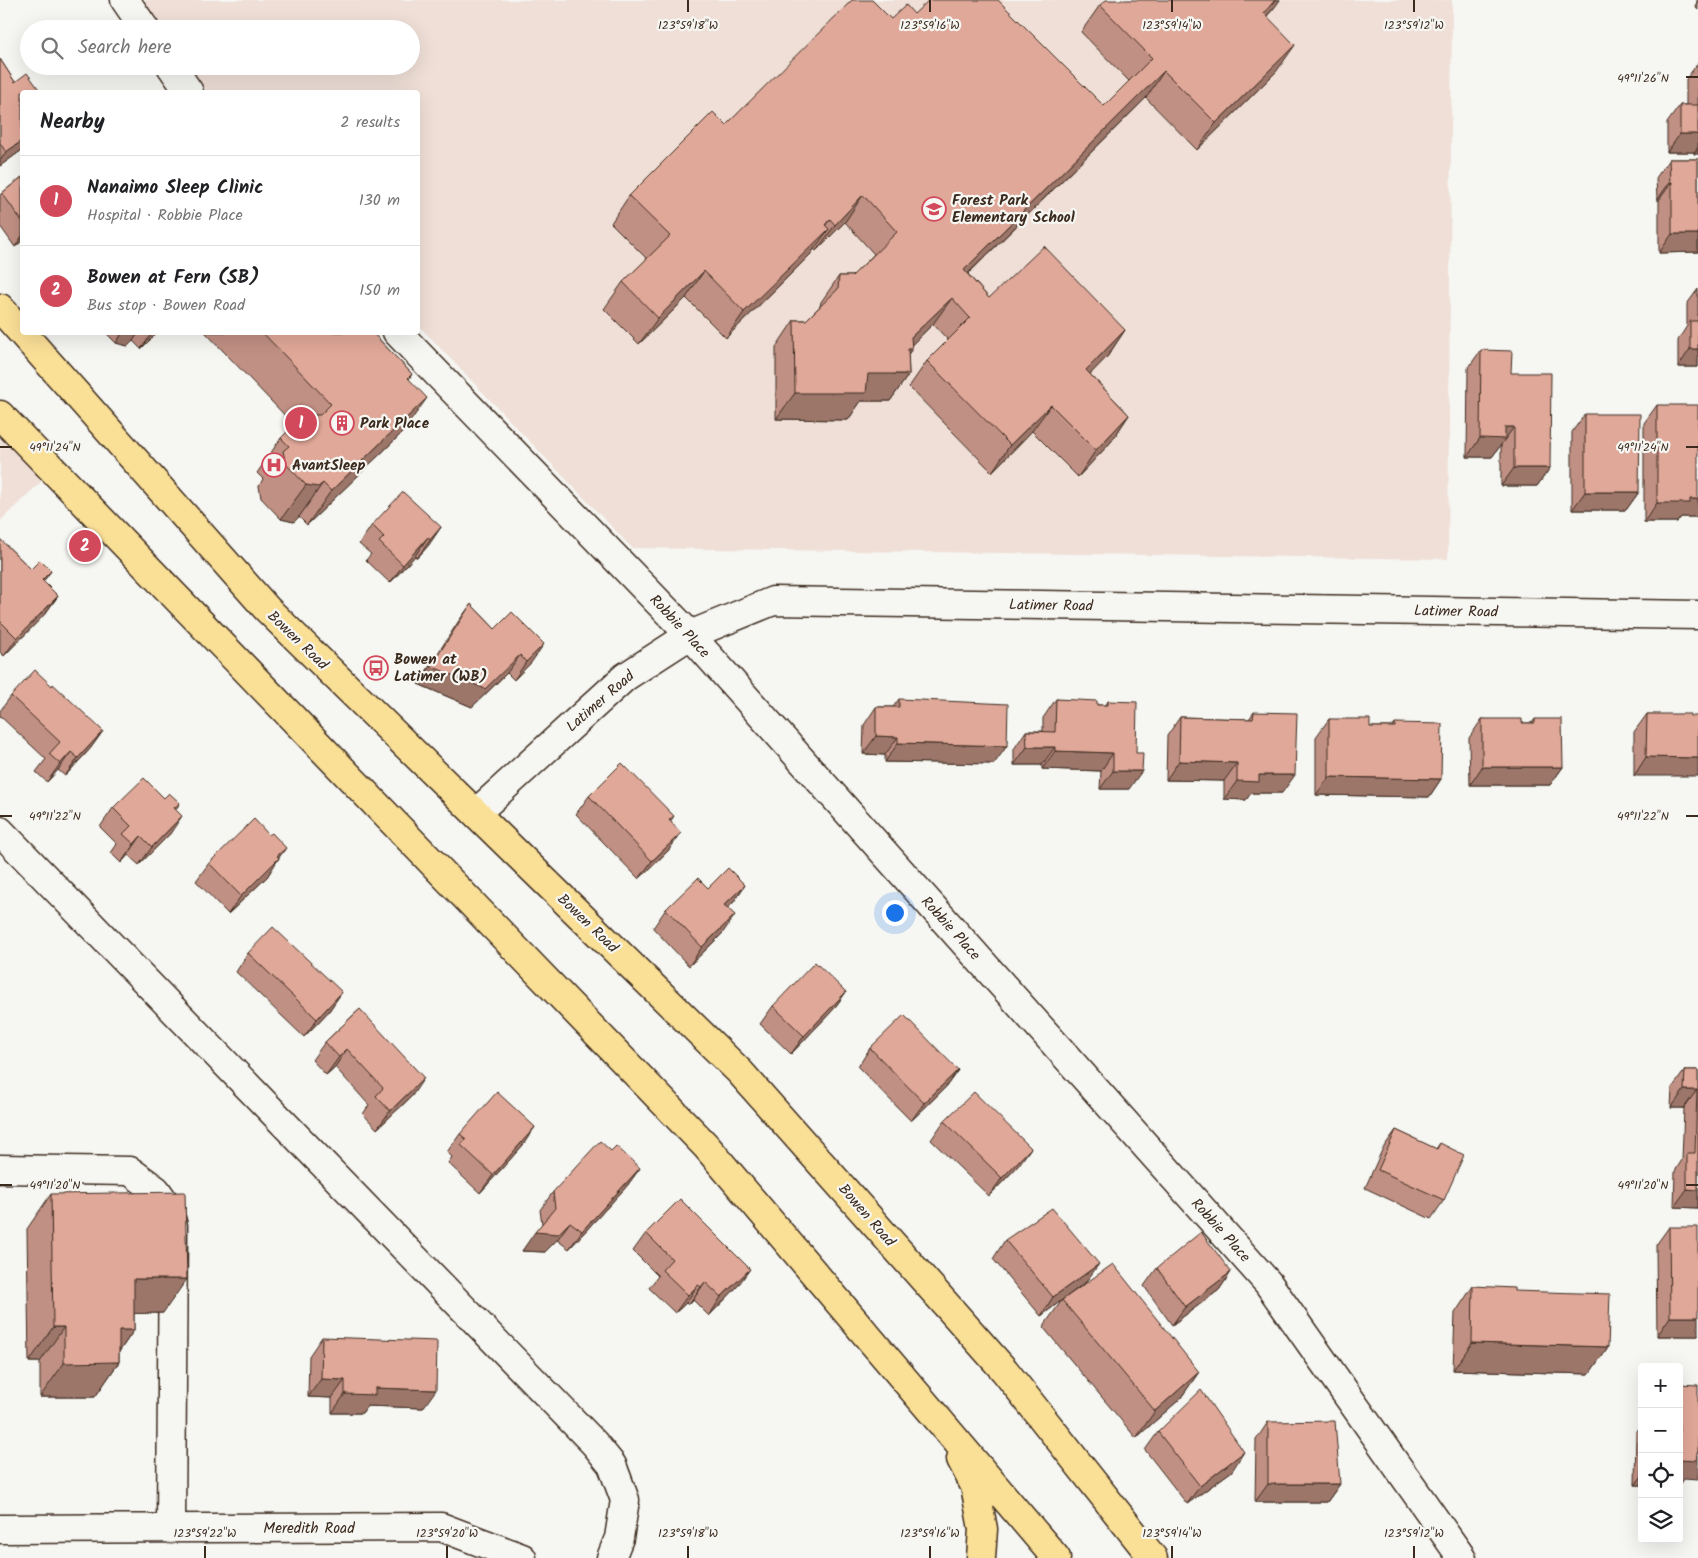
<!DOCTYPE html>
<html lang="en">
<head>
<meta charset="utf-8">
<style>
	:root { --surface:#fff; --page:#f2f2f2; --text:#202124; --muted:#757577; --line:#e0e0e0; --accent:#d1495b }
	body { margin:0; font-family:Kalam,sans-serif; background:var(--page); color:var(--text) }
	.controls { position:absolute; right:15px; bottom:15px; display:grid; overflow:hidden; border-radius:5px; box-shadow:0 5px 20px #0002 }
	.controls button { width:45px; height:45px; display:grid; place-items:center; padding:0; border:0; border-bottom:1px solid var(--line); background:var(--surface); color:var(--text); font:25px sans-serif }
	.you { position:absolute; left:894px; top:912px; width:18px; height:18px; margin:-12px; border:4px solid #fff; border-radius:50%; background:#1a73e8; box-shadow:0 0 0 8px #1a73e833 }
	.badge { display:grid; place-items:center; width:32px; height:32px; border-radius:50%; background:var(--accent); color:#fff; font-size:16px; font-weight:700 }
	.pin { position:absolute; translate:-50% -50%; border:2px solid #fff; box-shadow:0 1px 5px #0006 }
	.list { margin:0; padding:0; list-style:none }
	h2 { display:flex; justify-content:space-between; align-items:center; height:65px; margin:0; padding:0 20px; font-size:21px }
	h2 small { font-size:16px; font-weight:400; color:var(--muted) }
	.list li { display:grid; grid-template-columns:32px 1fr auto; gap:15px; align-items:center; box-sizing:border-box; height:90px; padding:0 20px; border-top:1px solid var(--line) }
	.list b { display:block; font-size:19px; white-space:nowrap }
	.list p { margin:0; font-size:16px; white-space:nowrap; color:var(--muted) }
	.list em { font-size:16px; font-style:normal; color:var(--muted) }
	.icon { flex:none; width:28px; height:28px; fill:none; stroke:currentColor; stroke-width:2; stroke-linecap:round; stroke-linejoin:round }
	.map { position:relative; flex:none; width:1698px; height:1558px; overflow:hidden }
	.search { position:absolute; background:var(--surface); box-shadow:0 5px 20px #0002; left:20px; top:20px; width:400px; height:55px; display:flex; align-items:center; gap:12px; box-sizing:border-box; padding:0 18px; border-radius:28px; color:var(--muted); font-size:19px }
	.panel { position:absolute; background:var(--surface); box-shadow:0 5px 20px #0002; left:20px; top:90px; width:400px; height:245px; border-radius:5px }
	.map>svg:first-child { display:block }
	.built { fill:#efdfd7 }
	.lines { fill:none; stroke-linecap:round; stroke-linejoin:round }
	.minor-casing { stroke:#3b2a1e; stroke-width:31 }
	.major-casing { stroke:#3b2a1e; stroke-width:31 }
	.minor { stroke:#f6f6f2; stroke-width:28 }
	.major { stroke:#fadf96; stroke-width:28 }
	.wall { fill:#c19084; stroke:#3b2a1e }
	.shaded-wall { fill:#9d766b; stroke:#3b2a1e }
	.building { fill:#e0a899; stroke:#3b2a1e }
	.ticks { fill:none; stroke:#3b2a1e; stroke-width:2 }
	.labels { text-anchor:middle; stroke-width:4.5; stroke-linejoin:round; paint-order:stroke }
	.poi-label { font-size:15px; font-weight:bold; fill:#3b2a1e; stroke:#f6f6f2; text-anchor:start }
	.street-label { font-size:15px; fill:#3b2a1e; stroke:#f6f6f2 }
	.ticks-label { font-size:12px; text-anchor:middle; fill:#3b2a1e; stroke:#f6f6f2; stroke-width:4.5; stroke-linejoin:round; paint-order:stroke }
</style>
</head>
<body>
<div class="map">
<svg width="1698" height="1558" viewBox="0 0 1698 1558">
	<rect width="100%" height="100%" fill="#f6f6f2"/>
	<filter id="ink" filterUnits="userSpaceOnUse"><feTurbulence type="fractalNoise" baseFrequency=".02" numOctaves="2"/><feDisplacementMap in="SourceGraphic" scale="10" xChannelSelector="R" yChannelSelector="G"/><feConvolveMatrix kernelMatrix="1 2 1 2 8 2 1 2 1" color-interpolation-filters="sRGB"/></filter>
	<g filter="url(#ink)">
		<path class="built" d="M144 0H1452L1448 559 632 548 418 325V92H207L189 66H411V29H163Z
			M0 433 45 478 0 521Z"/>
		<g class="lines">
			<g class="minor-casing">
				<path id="minor" d="M125 0 145 29
					M171 66 189 92
					M397 332 690 635 1268 1283 1462 1558
					M476 813 625 677 690 635 773 601 1698 615
					M0 831 594 1443 612 1465 625 1500 619 1538 611 1558
					M0 1169 130 1171 156 1190 168 1207 173 1226 171 1529
					M0 1529 441 1527 522 1558"/>
			</g>
			<g class="major-casing">
				<path id="major" d="M0 308 267 609 740 1072 1005 1371 1153 1558
					M0 415 706 1146 1056 1558
					M961 1459 975 1486 983 1529 981 1558"/>
			</g>
			<use href="#minor" class="minor"/>
			<use href="#major" class="major"/>
		</g>
		<path class="wall" d="M1697 0H1698V10L1696 8Z
			M1100 5 1275 7 1267 16 1276 72 1197 150 1146 98 968 274 989 298 1125 330 1107 357 1090 374 1129 415 1111 442 1078 477 1032 431 992 472 909 387 927 361 948 340 933 324 911 345 912 349 908 354 909 374 890 401H861L848 420 776 419V347L794 320H806L820 306 821 302 839 276H852L874 254 845 222 816 251 814 249 810 255 726 338 686 298 639 344 604 309 623 282 647 259 611 223 629 196 726 125 891 19 914 14 1104 106 1129 81 1081 32Z
			M0 59 15 82 22 150 0 166Z
			M1698 63V154H1694V152H1667V123L1680 105H1686V79Z
			M1669 159H1698V252L1659 253V200H1657L1656 178Z
			M22 177V241L15 247 0 226V195L2 193Z
			M1698 289V367H1678V340L1687 326V304Z
			M105 332H158L141 349 133 341 128 346 116 343Z
			M205 332H372L412 374 409 379 402 433 307 525 299 517 294 522 281 519 261 498 259 486 263 479 257 473 281 438 294 425Z
			M1481 350 1511 373 1550 468 1537 486H1501V445L1492 457H1467L1468 368Z
			M1657 405 1698 517H1681L1677 522H1644V423Z
			M1585 414 1639 492 1626 510H1572V432Z
			M372 525 441 527 428 546 417 558 415 556 390 583 366 560 371 554 359 544Z
			M0 539 31 569 51 571 43 581 58 596 45 614 4 656 0 652Z
			M471 604 495 629 531 663 514 680 507 673 472 707 418 684 458 622Z
			M11 696 103 731 90 749 65 776 58 770 47 782 36 772 46 759 0 716V711Z
			M899 699 994 764 885 762V755L863 754 864 725 876 707H893Z
			M1056 699 1097 705H1106L1108 701 1129 789H1100L1101 771 1042 769V765H1014V749L1026 731H1043V718Z
			M1254 712 1282 793H1251L1246 800 1224 799V781L1166 780 1167 736 1180 717 1249 719Z
			M1647 714 1690 716 1634 776V732Z
			M1329 719 1370 727H1392L1395 723 1441 779 1429 797 1316 795V737Z
			M1482 719 1522 723H1532L1535 719 1563 767 1550 785H1470L1469 738Z
			M589 796 674 816 670 822 681 833 668 851 639 879 576 814Z
			M180 803 176 809 170 834 139 865 128 855 121 863 111 853 117 844 100 827 113 808Z
			M279 857 267 877 228 914 196 881 209 863Z
			M745 885 733 903 728 908 722 934 689 966 653 928 666 909 708 888Z
			M248 953 342 992 329 1011 304 1037 236 972Z
			M846 992 833 1010 791 1054 760 1024 773 1006Z
			M360 1009 412 1096 377 1129 363 1114 369 1105 335 1067 326 1075 312 1060 325 1042Z
			M870 1048 958 1070 945 1088 911 1121 858 1067Z
			M1685 1070H1698V1208L1674 1207 1675 1171 1682 1160 1684 1108H1671L1672 1088Z
			M944 1121 1018 1166 989 1196 931 1140Z
			M1396 1130 1436 1149 1440 1143 1444 1200 1431 1219 1365 1188 1383 1148Z
			M460 1134 523 1145 480 1193 448 1163 452 1157 447 1152Z
			M611 1151 640 1168 627 1186 569 1249 557 1240 545 1252 522 1251 542 1224 540 1210 553 1192Z
			M51 1194 163 1313H134V1330L119 1352V1362L95 1397H40V1362H29L27 1229Z
			M1669 1227 1698 1336H1657L1656 1245Z
			M646 1233 737 1287 709 1316 693 1300 688 1305 686 1303 675 1313 649 1288 658 1276 633 1251Z
			M1005 1240 1086 1282 1041 1316 993 1259Z
			M1157 1268 1231 1272 1219 1290 1172 1325 1144 1286Z
			M1473 1286 1514 1291 1608 1347 1589 1374 1453 1370 1455 1313Z
			M1062 1300 1199 1372 1180 1399 1136 1438 1043 1327Z
			M322 1337 423 1408 367 1406 362 1413H332V1398L308 1397 309 1356Z
			M1268 1422 1340 1484 1327 1502H1255L1256 1440Z
			M1642 1423V1485H1635L1636 1431Z
			M1158 1432 1232 1471 1187 1504 1145 1450Z"/>
		<path class="shaded-wall" d="M1275 0H1280L1275 7 1245 39 1264 13Z
			M1295 45 1276 72 1197 150 1216 123Z
			M1164 71 1146 98 945 296 964 270Z
			M1680 134H1698V147L1694 152H1667Z
			M22 141V150L0 166V161L6 152Z
			M1698 149V154H1694Z
			M1670 182H1672L1659 200H1657Z
			M863 195 845 222 816 251 835 225Z
			M830 219 812 245 829 229 810 255 726 338 744 312Z
			M1672 234H1698V252L1659 253Z
			M22 236V241L15 247Z
			M704 271 686 298 639 344 658 318Z
			M952 298 933 324 892 364 911 337Z
			M1125 330 1107 357 1068 397 1086 370Z
			M123 332H139L133 341 128 346 116 343Z
			M153 332H158L141 349Z
			M908 349H912L894 374H909L890 401H861L848 420 776 419 795 393 868 374Z
			M1690 349H1698V367H1678Z
			M427 398 402 433 307 525 331 491Z
			M1051 405 1032 431 992 472 1010 445Z
			M1129 415 1111 442 1078 477 1096 450Z
			M1505 427H1514L1492 457H1467L1480 438Z
			M1514 468H1550L1537 486H1501Z
			M323 483 299 517 294 522 281 519 306 485Z
			M1585 492H1639L1626 510H1572Z
			M1690 499H1698V517H1681L1677 522H1644L1657 503Z
			M441 527 428 546 417 558 430 540Z
			M428 537 415 556 390 583 403 565Z
			M51 571 38 589 42 580Z
			M58 596 45 614 4 656 17 638Z
			M544 644 531 663 514 680 526 662Z
			M520 655 507 673 472 707 418 684 431 666Z
			M103 731 90 749 65 776 78 758Z
			M876 736 898 737 885 755 863 754Z
			M898 743 1007 746 994 764 885 762Z
			M1027 747H1055L1042 765H1014Z
			M1055 751 1113 753 1101 771 1042 769Z
			M71 752 58 770 47 782 60 764Z
			M1646 757 1698 758V776H1634Z
			M1179 761 1237 763 1224 781 1166 780Z
			M1482 767H1563L1550 785H1470Z
			M1113 771H1142L1129 789H1100Z
			M1259 775H1295L1282 793H1251L1246 800 1224 799 1237 781Z
			M1329 777 1441 779 1429 797 1316 795Z
			M182 816 170 834 139 865 152 847Z
			M681 833 668 851 639 879 652 861Z
			M141 836 128 855 121 863 134 844Z
			M286 848 275 863 279 858 267 877 228 914 241 896 277 856Z
			M745 885 733 903 712 923 724 905Z
			M735 915 722 934 689 966 702 947Z
			M342 992 329 1011 304 1037 317 1019Z
			M846 992 833 1010 791 1054 804 1036Z
			M347 1049 335 1067 326 1075 339 1057Z
			M958 1070 945 1088 911 1121 924 1103Z
			M424 1078 412 1096 377 1129 390 1111Z
			M1684 1090H1697L1684 1108H1671Z
			M535 1127 523 1145 480 1193 493 1175Z
			M1031 1148 1018 1166 989 1196 1002 1178Z
			M640 1168 627 1186 569 1249 582 1231Z
			M1687 1189 1698 1190V1208L1674 1207Z
			M570 1222 557 1240 545 1252 522 1251 535 1232Z
			M1099 1264 1086 1282 1041 1316 1053 1297Z
			M750 1269 737 1287 709 1316 721 1297Z
			M1231 1272 1219 1290 1172 1325 1185 1307Z
			M134 1279H187L163 1313 109 1314Z
			M705 1282 693 1300 688 1305 701 1287Z
			M698 1285 686 1303 675 1313 688 1295Z
			M1670 1317H1698V1336H1657Z
			M53 1327H64L40 1362H29Z
			M119 1330H134L112 1362H119L95 1397H40L64 1363Z
			M1472 1343 1608 1347 1589 1374 1453 1370Z
			M1199 1372 1180 1399 1136 1438 1155 1411Z
			M321 1379 345 1380 332 1398 308 1397Z
			M375 1388 436 1390 423 1408 367 1406 362 1413H332L345 1394Z
			M1244 1452 1232 1471 1187 1504 1200 1486Z
			M1697 1452H1698V1480L1683 1479 1679 1485V1459Z
			M1642 1476V1485H1635Z
			M1268 1484H1340L1327 1502H1255Z"/>
		<path class="building" d="M852 0H872L891 19 906 5 914 14 929 0H998L1104 106 1152 58 1100 5 1106 0H1275L1264 13 1295 45 1216 123 1164 71 964 270 989 298 1044 246 1125 330 1086 370 1129 415 1096 450 1051 405 1010 445 927 361 970 318 952 298 911 337 912 349H908L909 374H868L866 393H795L794 320H806L838 289 839 276H852L897 232 863 195 835 225 830 219 825 225 829 229 744 312 704 271 658 318 623 282 670 236 629 196 713 112 726 125 727 124Z
			M0 59 15 82 27 73 41 92H22V141L6 152 0 143Z
			M1680 105H1698V134H1680Z
			M1669 159H1698V234H1672V182H1670Z
			M22 177V221L2 193Z
			M1690 321H1698V349H1690Z
			M262 332H372L412 374 408 378 427 398 331 491 323 483 318 487 306 485 286 464 283 451 289 446 281 438 304 415H320L331 404Z
			M1481 350 1512 351 1511 373H1551L1550 468H1514V427H1505V439L1480 438Z
			M1657 405H1698V499H1690V503H1657Z
			M1585 414H1640L1639 492H1585Z
			M403 492 441 527 430 540 428 537 403 565 379 542 384 537 372 525Z
			M0 539 31 569 40 560 51 571 42 580 58 596 17 638 0 621Z
			M471 604 495 629 512 612 544 644 526 662 520 655 485 689 431 666Z
			M35 670 52 686 53 684 103 731 78 758 71 752 60 764 49 754 60 742 11 696Z
			M899 699 1008 704 1007 746 898 743V737L876 736V707H899Z
			M1056 699 1097 701V705H1108V701L1137 702 1136 753H1143L1142 771H1113V753L1055 751V747H1027L1026 731 1055 732Z
			M1254 712 1297 713 1295 775H1259V782L1237 781V763L1179 761 1180 717 1253 719Z
			M1647 714H1690V716H1698V758L1646 757Z
			M1329 719H1370V727H1395V723L1442 724 1441 779 1329 777Z
			M1482 719H1522V723H1535V719H1562L1563 767H1482Z
			M622 763 674 816 669 820 681 833 652 861 589 796Z
			M144 778 164 798 169 793 180 803 174 808 182 816 152 847 141 836 134 844 123 834 131 826 113 808Z
			M254 819 269 835 272 833 286 848 277 856 279 858 241 896 209 863Z
			M728 868 745 885 724 905 735 915 702 947 666 909 698 878 708 888Z
			M273 927 342 992 317 1019 248 953Z
			M815 962 846 992 804 1036 773 1006Z
			M360 1009 424 1078 390 1111 376 1096 383 1088 347 1049 339 1057 325 1042Z
			M904 1015 958 1070 924 1103 870 1048Z
			M1685 1070H1698V1190L1687 1189V1153H1695L1697 1090H1684Z
			M497 1092 535 1127 493 1175 461 1145 466 1139 460 1134Z
			M974 1092 1031 1148 1002 1178 944 1121Z
			M1396 1130 1437 1149 1440 1143 1464 1155 1444 1200 1378 1170Z
			M600 1141 611 1151 616 1146 640 1168 582 1231 570 1222 558 1234 535 1232 555 1208 553 1192Z
			M185 1192 187 1279H134V1330H119V1362L64 1363V1327H53L51 1194Z
			M680 1199 750 1269 721 1297 705 1282 701 1287 698 1285 688 1295 662 1270 672 1259 646 1233Z
			M1052 1208 1099 1264 1053 1297 1005 1240Z
			M1669 1227H1698V1317H1670Z
			M1201 1232 1231 1272 1185 1307 1157 1268Z
			M1113 1264 1199 1372 1155 1411 1062 1300Z
			M1473 1286 1514 1288V1291L1610 1294 1608 1347 1472 1343Z
			M322 1337 437 1341 436 1390 375 1388V1395L345 1394V1380L321 1379Z
			M1679 1384 1698 1385V1452H1697V1460L1679 1459Z
			M1201 1390 1244 1452 1200 1486 1158 1432Z
			M1335 1421 1340 1484H1268V1422Z"/>
	</g>
	<path class="ticks" d="M688 0V12M930 0V12M1172 0V12M1414 0V12M1686 77H1698M0 447H12M1686 447H1698M0 816H12M1686 816H1698M0 1185H12M1686 1185H1698M205 1546V1558M447 1546V1558M688 1546V1558M930 1546V1558M1172 1546V1558M1414 1546V1558"/>
	<defs>
		<g id="school-ring" transform="scale(1.25)"><circle r="9.5" fill="#f6f6f2" stroke="#d1495b" stroke-width="1.5"/><path d="M0-5L7-2L0 1L-7-2ZM-4 1L0 2.5L4 1V4Q0 6-4 4Z" fill="#d1495b"/></g>
		<g id="building-ring" transform="scale(1.25)"><circle r="9.5" fill="#f6f6f2" stroke="#d1495b" stroke-width="1.5"/><path d="M-4-6H4V6H1V3H-1V6H-4ZM-2.5-4.3h1.7v1.8h-1.7ZM.8-4.3h1.7v1.8H.8ZM-2.5-1h1.7V.8h-1.7ZM.8-1h1.7V.8H.8Z" fill="#d1495b"/></g>
		<g id="hospital-ring" transform="scale(1.25)"><circle r="9.5" fill="#f6f6f2" stroke="#d1495b" stroke-width="1.5"/><path d="M-5-5h3v3.5h4V-5h3V5h-3V1.5h-4V5h-3Z" fill="#d1495b"/></g>
		<g id="bus-ring" transform="scale(1.25)"><circle r="9.5" fill="#f6f6f2" stroke="#d1495b" stroke-width="1.5"/><path d="M-5-6H5V4H4V6H2V4H-2V6H-4V4H-5ZM-3.5-4V0h7V-4ZM-3.5 1.2v1.5H-2V1.2ZM2 1.2v1.5H3.5V1.2Z" fill="#d1495b"/></g>
	</defs>
	<g fill-rule="evenodd">
		<use href="#school-ring" x="934" y="209"/>
		<use href="#building-ring" x="342" y="423"/>
		<use href="#hospital-ring" x="274" y="465"/>
		<use href="#bus-ring" x="376" y="668"/>
	</g>
	<g class="labels">
		<g class="poi-label">
			<text x="952" y="205">Forest Park<tspan x="952" dy="17">Elementary School</tspan></text>
			<text x="360" y="428">Park Place</text>
			<text x="292" y="470">AvantSleep</text>
			<text x="394" y="664">Bowen at<tspan x="394" dy="17">Latimer (WB)</tspan></text>
		</g>
		<g class="street-label">
			<text transform="translate(1051 605) rotate(1)" y="5">Latimer Road</text>
			<text transform="translate(1456 611) rotate(1)" y="5">Latimer Road</text>
			<text transform="translate(680 626) rotate(47)" y="5">Robbie Place</text>
			<text transform="translate(298 640) rotate(44)" y="5">Bowen Road</text>
			<text transform="translate(600 701) rotate(-41)" y="5">Latimer Road</text>
			<text transform="translate(588 923) rotate(44)" y="5">Bowen Road</text>
			<text transform="translate(951 928) rotate(48)" y="5">Robbie Place</text>
			<text transform="translate(867 1215) rotate(49)" y="5">Bowen Road</text>
			<text transform="translate(1221 1230) rotate(48)" y="5">Robbie Place</text>
			<text x="309" y="1533">Meredith Road</text>
		</g>
	</g>
	<g class="ticks-label">
		<text x="688" y="29">123°59'18"W</text>
		<text x="930" y="29">123°59'16"W</text>
		<text x="1172" y="29">123°59'14"W</text>
		<text x="1414" y="29">123°59'12"W</text>
		<text x="1643" y="82">49°11'26"N</text>
		<text x="55" y="451">49°11'24"N</text>
		<text x="1643" y="451">49°11'24"N</text>
		<text x="55" y="820">49°11'22"N</text>
		<text x="1643" y="820">49°11'22"N</text>
		<text x="55" y="1189">49°11'20"N</text>
		<text x="1643" y="1189">49°11'20"N</text>
		<text x="205" y="1537">123°59'22"W</text>
		<text x="447" y="1537">123°59'20"W</text>
		<text x="688" y="1537">123°59'18"W</text>
		<text x="930" y="1537">123°59'16"W</text>
		<text x="1172" y="1537">123°59'14"W</text>
		<text x="1414" y="1537">123°59'12"W</text>
	</g>
</svg>
<div class="controls">
<button>+</button>
<button>−</button>
<button><svg class="icon" aria-label="locate" viewBox="0 0 24 24"><circle cx="12" cy="12" r="6"/><path d="M12 2v4M12 18v4M2 12h4M18 12h4"/></svg></button>
<button><svg class="icon" aria-label="layers" viewBox="0 0 24 24"><path d="M12 4l9 5-9 5-9-5zM3 14l9 5 9-5"/></svg></button>
</div>
<div class="you"></div>
<div class="pin badge" style="left:301px;top:423px">1</div>
<div class="pin badge" style="left:85px;top:546px">2</div>
<div class="search"><svg class="icon" aria-label="search" viewBox="0 0 24 24"><circle cx="10" cy="10" r="6"/><path d="M15 15l6 6"/></svg>Search here</div>
<section class="panel">
<h2>Nearby<small>2 results</small></h2>
<ul class="list">
<li><span class="badge">1</span><div><b>Nanaimo Sleep Clinic</b><p>Hospital · Robbie Place</p></div><em>130 m</em></li>
<li><span class="badge">2</span><div><b>Bowen at Fern (SB)</b><p>Bus stop · Bowen Road</p></div><em>150 m</em></li>
</ul>
</section>
</div>
</body>
</html>
